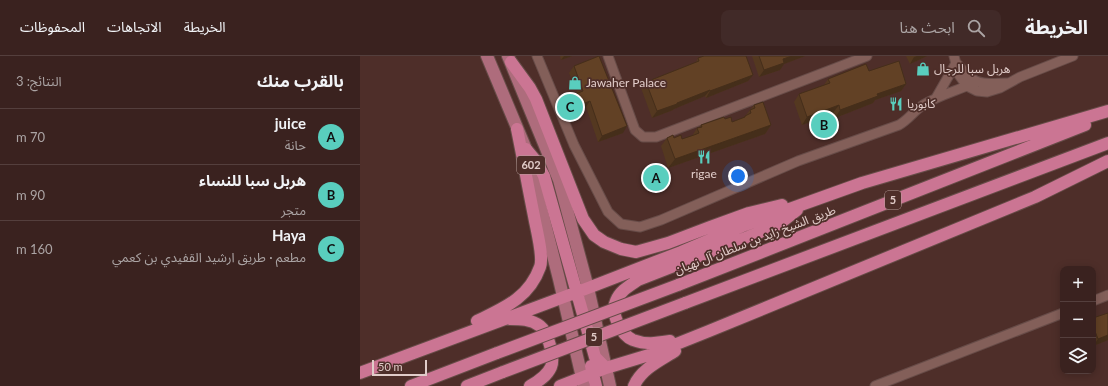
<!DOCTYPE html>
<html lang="ar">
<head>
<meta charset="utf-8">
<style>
	:root { --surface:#3a221f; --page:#412a28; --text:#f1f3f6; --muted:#aba4a4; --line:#543f3d; --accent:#59cebe }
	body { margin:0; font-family:Lato,"Noto Sans Arabic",sans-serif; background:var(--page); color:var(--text); direction:rtl }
	.controls { position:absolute; right:12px; bottom:12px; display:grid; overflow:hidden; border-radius:8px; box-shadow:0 2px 10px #0003 }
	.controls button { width:36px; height:36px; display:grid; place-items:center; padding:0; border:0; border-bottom:1px solid var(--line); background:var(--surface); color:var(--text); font:20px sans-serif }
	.scale { position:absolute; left:12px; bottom:10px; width:55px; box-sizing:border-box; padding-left:4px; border:2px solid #e1ccc9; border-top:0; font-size:11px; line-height:14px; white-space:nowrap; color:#e1ccc9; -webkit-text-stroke:3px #4e2e29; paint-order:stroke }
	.you { position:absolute; left:378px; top:120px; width:14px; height:14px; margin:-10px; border:3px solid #fff; border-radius:50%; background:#1a73e8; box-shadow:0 0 0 6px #1a73e833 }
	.badge { display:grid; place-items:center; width:26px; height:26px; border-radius:50%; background:var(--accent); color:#111; font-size:13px; font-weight:700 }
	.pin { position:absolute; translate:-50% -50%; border:2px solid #fff; box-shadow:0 1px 4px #0006 }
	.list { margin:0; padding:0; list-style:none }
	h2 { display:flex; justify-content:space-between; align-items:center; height:52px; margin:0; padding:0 16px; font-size:17px }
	h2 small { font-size:13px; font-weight:400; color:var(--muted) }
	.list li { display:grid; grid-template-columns:26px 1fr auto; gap:12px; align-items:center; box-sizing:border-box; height:56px; padding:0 16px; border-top:1px solid var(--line) }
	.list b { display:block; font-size:15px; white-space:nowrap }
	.list p { margin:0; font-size:13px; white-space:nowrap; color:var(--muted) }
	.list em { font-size:13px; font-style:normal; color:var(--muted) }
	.icon { flex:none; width:22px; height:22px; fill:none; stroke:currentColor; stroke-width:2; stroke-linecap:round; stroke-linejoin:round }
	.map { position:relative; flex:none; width:748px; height:330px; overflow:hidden; direction:ltr }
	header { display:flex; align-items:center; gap:24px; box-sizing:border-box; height:56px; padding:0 20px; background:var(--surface); border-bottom:1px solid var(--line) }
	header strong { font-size:19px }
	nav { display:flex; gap:22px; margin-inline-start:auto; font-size:14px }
	.search { width:280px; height:36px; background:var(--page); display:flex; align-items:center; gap:10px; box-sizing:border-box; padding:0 14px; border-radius:8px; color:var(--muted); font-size:15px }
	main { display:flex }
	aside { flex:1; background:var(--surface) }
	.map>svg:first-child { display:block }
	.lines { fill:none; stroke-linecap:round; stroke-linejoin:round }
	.minor-casing { stroke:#674c48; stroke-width:11 }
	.major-casing { stroke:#674c48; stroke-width:14 }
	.highway-casing { stroke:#674c48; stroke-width:14 }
	.minor { stroke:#835f59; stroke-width:9 }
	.major { stroke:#ae6c7c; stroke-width:12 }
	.highway { stroke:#cb7593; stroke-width:12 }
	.highway-bridge-casing { stroke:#674c48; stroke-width:14; stroke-linecap:butt }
	.highway-bridge { stroke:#cb7593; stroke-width:12 }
	.wall { fill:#543820 }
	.shaded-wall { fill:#452e1a }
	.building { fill:#624125; stroke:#452e1a }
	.labels { text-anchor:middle; stroke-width:3.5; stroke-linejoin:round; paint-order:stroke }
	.shield { fill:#4e2e29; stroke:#b59d99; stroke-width:1 }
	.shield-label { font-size:11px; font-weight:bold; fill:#e1ccc9 }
	.poi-label { font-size:12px; fill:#e1ccc9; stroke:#4e2e29; text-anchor:start }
	.street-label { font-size:12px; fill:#e1ccc9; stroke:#4e2e29 }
</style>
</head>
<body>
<header>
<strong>الخريطة</strong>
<div class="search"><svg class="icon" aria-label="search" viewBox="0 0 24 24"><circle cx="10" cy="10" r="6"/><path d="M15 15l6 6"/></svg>ابحث هنا</div>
<nav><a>الخريطة</a><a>الاتجاهات</a><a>المحفوظات</a></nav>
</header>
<main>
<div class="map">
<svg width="748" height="330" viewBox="0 0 748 330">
	<rect width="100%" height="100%" fill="#4e2e29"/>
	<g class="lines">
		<g class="minor-casing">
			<path id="minor" d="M177 0 214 89 248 156 261 168 280 171 301 164 438 105 539 69C548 64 554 55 563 49 576 41 592 36 607 30
				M248 0 275 74 283 81H296L507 0
				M594 0 599 19 607 30 617 35 627 36 640 32 660 21 713 0
				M596 7C601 11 605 17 609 21 621 30 633 27 647 27
				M576 42 596 7
				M733 245 748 239
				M515 330 703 257"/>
		</g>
		<g class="major-casing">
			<path id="major" d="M127 0 166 93 199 223 224 330
				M148 0 199 124 228 232 250 330"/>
		</g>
		<g class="highway-casing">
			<path id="highway" d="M151 6 170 32 176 43 223 163 234 179 244 186 261 193 276 196 308 187 350 171 389 157 422 149
				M166 93 176 105 184 120 235 301 246 312
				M318 229 725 69
				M325 247 748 87
				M150 263C160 263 171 263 180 270 188 276 195 302 191 311 187 320 179 325 170 330
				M117 265C144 252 169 242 180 211 184 201 176 172 174 160 168 131 163 102 157 73
				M310 285C297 287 286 289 273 284 261 279 250 257 256 245 260 235 269 230 278 224L398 177 419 168 437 154
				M231 310 236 330
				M0 317 228 232 321 196 385 169 502 127 748 55
				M51 330 137 297
				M107 330 143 316
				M200 330 246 312 289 299 349 275 675 141 748 105
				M274 330C281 313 301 304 315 295"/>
		</g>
		<use href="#minor" class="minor"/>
		<use href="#major" class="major"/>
		<use href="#highway" class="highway"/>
		<g class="highway-bridge-casing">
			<path id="highway-bridge" d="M137 297 318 229
				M143 316 325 247"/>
		</g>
		<use href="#highway-bridge" class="highway-bridge"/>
	</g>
	<path class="wall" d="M200 0H212L201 4Z
		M392 0H445L424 8 420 14 399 21Z
		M546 0H567L550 8Z
		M338 2 393 19 388 25 346 42 345 40 314 53 313 54 292 62 281 32 286 26 336 6Z
		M214 10 263 77 238 86 226 51 208 58 203 47 208 41 217 37 209 17Z
		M509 15 546 28 541 35 515 44 513 47 475 62 473 57 442 69 434 46 439 38 464 29 468 23Z
		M394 49 411 69 405 78 308 112 301 90 307 82H314L322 83 332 80 337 72H339L341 69 365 63 372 66 383 62 386 59Z
		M733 262 748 284 733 290Z"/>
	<path class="shaded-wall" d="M204 0H212L201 4Z
		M432 0H445L424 8 420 14 399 21 404 14 423 3Z
		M557 0H567L550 8 554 1Z
		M393 19 388 25 346 42 350 35Z
		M546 28 541 35 515 44 513 47 475 62 480 54 517 38Z
		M350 34 345 40 314 53 313 54 292 62 297 55Z
		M230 45 226 51 208 58 212 52Z
		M479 49 473 57 442 69 447 61Z
		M411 69 405 78 308 112 315 103Z
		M267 70 263 77 238 86 242 80Z
		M748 279V284L733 290 738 283Z"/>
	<path class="building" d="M239 0 267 70 242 80 230 45 212 52 208 41 223 35 214 10Z
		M344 0H386L393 19 350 35V34L317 47V48L297 55 286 26 339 5 338 2Z
		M399 0H432L423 3 424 7 404 14Z
		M539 5 546 28 517 38 518 40 480 54 479 49 447 61 439 38 470 27 468 23 506 8 509 15Z
		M403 46 411 69 315 103 307 82 313 79 314 82 321 79 322 83 334 79 339 77 337 72 342 71 341 69 364 61 365 63 371 61 372 66 385 61V60L391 57 390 54 395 52 394 49Z
		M748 257V279L738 283 733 270V262Z"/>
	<defs>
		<g id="shop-bare" transform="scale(1.08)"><path d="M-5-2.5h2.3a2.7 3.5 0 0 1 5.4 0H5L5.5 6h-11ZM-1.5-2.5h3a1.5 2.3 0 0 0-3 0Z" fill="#59cebe" stroke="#4e2e29" stroke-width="2.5" paint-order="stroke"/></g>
		<g id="restaurant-bare" transform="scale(1.08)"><path d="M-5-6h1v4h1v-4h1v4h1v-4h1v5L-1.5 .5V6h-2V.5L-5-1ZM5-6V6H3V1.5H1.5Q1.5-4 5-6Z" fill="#59cebe" stroke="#4e2e29" stroke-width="2.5" paint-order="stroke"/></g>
	</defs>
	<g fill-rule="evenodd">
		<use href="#shop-bare" x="563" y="13"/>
		<use href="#shop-bare" x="215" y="27"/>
		<use href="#restaurant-bare" x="536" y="48"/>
		<use href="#restaurant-bare" x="344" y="101"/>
	</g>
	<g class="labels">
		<g class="shield">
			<rect x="157" y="100" width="28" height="18" rx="3"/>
			<rect x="525" y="135" width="16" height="18" rx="3"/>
			<rect x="226" y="272" width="16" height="18" rx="3"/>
		</g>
		<g class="shield-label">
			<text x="171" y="113">602</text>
			<text x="533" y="148">5</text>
			<text x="234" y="285">5</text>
		</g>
		<g class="poi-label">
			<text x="574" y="17">هربل سبا للرجال</text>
			<text x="226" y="31">Jawaher Palace</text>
			<text x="547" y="52">كابوريا</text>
			<text x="344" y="122" text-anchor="middle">rigae</text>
		</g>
		<g class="street-label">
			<text transform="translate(395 184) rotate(-21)" y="4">طريق الشيخ زايد بن سلطان آل نهيان</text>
		</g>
	</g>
</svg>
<div class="controls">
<button>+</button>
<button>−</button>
<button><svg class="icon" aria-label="layers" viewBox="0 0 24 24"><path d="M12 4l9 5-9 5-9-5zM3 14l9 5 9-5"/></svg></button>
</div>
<div class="scale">50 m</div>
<div class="you"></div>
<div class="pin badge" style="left:296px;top:122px">A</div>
<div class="pin badge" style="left:464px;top:69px">B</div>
<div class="pin badge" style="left:210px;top:51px">C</div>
</div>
<aside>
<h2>بالقرب منك<small>النتائج: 3</small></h2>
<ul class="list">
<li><span class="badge">A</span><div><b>juice</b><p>حانة</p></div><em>70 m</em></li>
<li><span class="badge">B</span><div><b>هربل سبا للنساء</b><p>متجر</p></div><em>90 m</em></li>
<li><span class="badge">C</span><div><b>Haya</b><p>مطعم · طريق ارشيد القفيدي بن كعمي</p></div><em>160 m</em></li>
</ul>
</aside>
</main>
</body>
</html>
